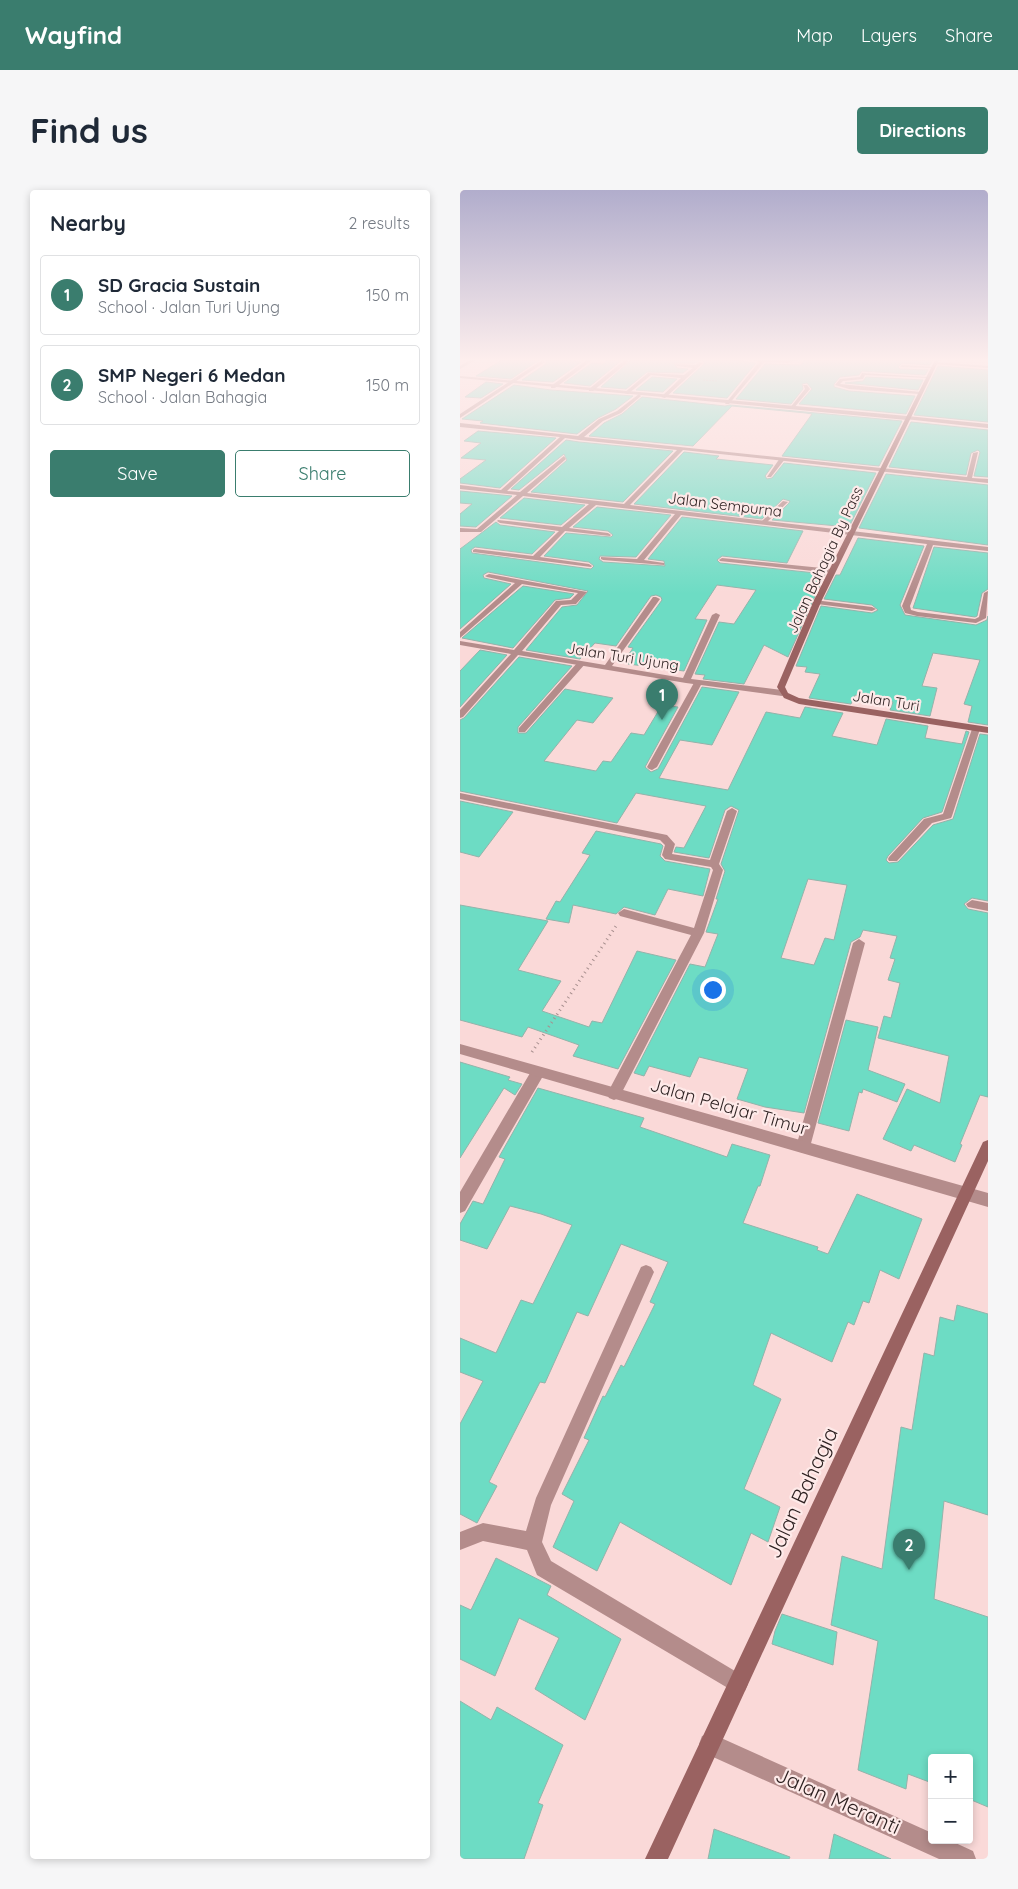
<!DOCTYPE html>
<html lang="en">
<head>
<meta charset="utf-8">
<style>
	:root { --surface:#fff; --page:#f6f6f7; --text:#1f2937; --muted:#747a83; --line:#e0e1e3; --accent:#3a7d6e }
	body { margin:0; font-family:Quicksand,sans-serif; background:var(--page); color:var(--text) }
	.controls { position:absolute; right:15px; bottom:15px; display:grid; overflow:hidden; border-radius:5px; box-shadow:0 2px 8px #0003 }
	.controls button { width:45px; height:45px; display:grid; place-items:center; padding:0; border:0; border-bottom:1px solid var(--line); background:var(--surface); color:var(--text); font:25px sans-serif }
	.you { position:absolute; left:252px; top:799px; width:18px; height:18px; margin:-12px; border:4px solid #fff; border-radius:50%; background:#1a73e8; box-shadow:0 0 0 8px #1a73e833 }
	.badge { display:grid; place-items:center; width:32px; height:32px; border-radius:50%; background:var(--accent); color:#fff; font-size:16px; font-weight:700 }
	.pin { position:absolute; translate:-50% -41px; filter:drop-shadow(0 1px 2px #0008) }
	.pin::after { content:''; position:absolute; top:26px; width:18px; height:15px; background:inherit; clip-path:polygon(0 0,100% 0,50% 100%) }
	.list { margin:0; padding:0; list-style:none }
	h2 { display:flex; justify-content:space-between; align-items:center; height:65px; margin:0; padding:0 20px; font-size:21px }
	h2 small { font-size:16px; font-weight:400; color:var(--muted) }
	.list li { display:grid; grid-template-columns:32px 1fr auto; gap:15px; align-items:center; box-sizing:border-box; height:80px; margin:0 10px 10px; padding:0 10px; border:1px solid var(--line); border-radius:5px }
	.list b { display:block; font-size:19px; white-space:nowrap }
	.list p { margin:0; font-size:16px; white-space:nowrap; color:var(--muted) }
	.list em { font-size:16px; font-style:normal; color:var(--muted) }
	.actions { display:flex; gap:10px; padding:15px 20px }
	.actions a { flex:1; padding:11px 0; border:1px solid var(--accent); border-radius:5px; text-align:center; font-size:18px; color:var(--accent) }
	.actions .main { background:var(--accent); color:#fff }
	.map { position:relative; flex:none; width:528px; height:1669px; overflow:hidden; border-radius:5px }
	header { display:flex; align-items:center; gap:30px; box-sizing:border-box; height:70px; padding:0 25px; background:var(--accent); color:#fff }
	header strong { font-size:24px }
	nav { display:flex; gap:28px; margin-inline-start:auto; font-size:18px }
	.intro { display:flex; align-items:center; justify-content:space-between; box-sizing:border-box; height:120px; padding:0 30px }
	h1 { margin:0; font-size:35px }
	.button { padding:12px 22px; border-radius:5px; background:var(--accent); color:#fff; font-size:18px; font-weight:700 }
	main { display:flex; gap:30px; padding:0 30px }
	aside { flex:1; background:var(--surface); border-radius:5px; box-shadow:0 2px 8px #0003 }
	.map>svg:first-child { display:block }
	.building { fill:#6ddcc4; stroke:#93b3aa; fill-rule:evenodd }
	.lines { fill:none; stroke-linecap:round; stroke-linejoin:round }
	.path-far1 { stroke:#a78f8e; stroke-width:1; stroke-dasharray:0.5 1; stroke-linecap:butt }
	.path { stroke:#a78f8e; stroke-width:3; stroke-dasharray:1 4; stroke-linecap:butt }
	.service { fill:#b48c8b; fill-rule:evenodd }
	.minor { fill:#b48c8b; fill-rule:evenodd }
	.tertiary { fill:#b48c8b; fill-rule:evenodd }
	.secondary { fill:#9a6261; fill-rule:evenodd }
	.labels { text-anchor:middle; stroke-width:4.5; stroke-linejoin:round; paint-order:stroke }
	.far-street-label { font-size:15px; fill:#2b1f1f; stroke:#feeae9 }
	.street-label { font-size:18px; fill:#2b1f1f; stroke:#feeae9 }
	.near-street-label { font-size:21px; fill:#2b1f1f; stroke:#feeae9 }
</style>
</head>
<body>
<header>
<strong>Wayfind</strong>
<nav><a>Map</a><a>Layers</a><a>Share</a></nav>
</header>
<div class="intro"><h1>Find us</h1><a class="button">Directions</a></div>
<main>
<aside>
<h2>Nearby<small>2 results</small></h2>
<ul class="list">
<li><span class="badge">1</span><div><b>SD Gracia Sustain</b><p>School · Jalan Turi Ujung</p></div><em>150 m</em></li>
<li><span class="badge">2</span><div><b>SMP Negeri 6 Medan</b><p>School · Jalan Bahagia</p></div><em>150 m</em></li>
</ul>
<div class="actions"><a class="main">Save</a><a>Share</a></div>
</aside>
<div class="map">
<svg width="528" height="1669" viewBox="0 0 528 1669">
	<rect width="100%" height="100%" fill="#fad9d8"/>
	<path class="building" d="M42 170H79L51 189 16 186Z
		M86 170H101L121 172 93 192 62 190 86 174Z
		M148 170H162L130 196 104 193 132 173 143 174Z
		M171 170H239L235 173H214L217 178 228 179 223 183 187 182 166 199 141 197Z
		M240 170H272L296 173 267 208 213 203 244 174 245 172Z
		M345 170H473L470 175 442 173 438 177 440 179 468 180 465 185 402 181 399 185 380 187 374 194V197L389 201 455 206 446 224 339 214 352 199 347 193 342 194 343 199 331 214 276 209 305 174 341 175Z
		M478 176 528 180V232L454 225Z
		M192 187 217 189 203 202 176 200Z
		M406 187 463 190 458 200 385 193 403 191Z
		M26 192 43 194 21 208 5 207Z
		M54 195 91 200 173 206 156 219 138 228 117 244 20 233 23 231 2 229Z
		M182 207 265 216 270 215 442 231 419 276 322 266 352 224 346 223 272 216 233 256 129 246 144 233 162 224Z
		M451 232 528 240V287L514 286 520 262 518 260 511 263 506 285 429 277Z
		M18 241 96 248 40 298 0 293V289L26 270 1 268 21 253 4 251Z
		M106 250 119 252 213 261 163 312 71 302 107 270 104 264 59 300 51 299Z
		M224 262 259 266 256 269 313 275 305 286 307 289 312 288 324 273 416 283 389 337 312 330 329 313 330 311 323 309 302 329 174 314Z
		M426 284 528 295V355L399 338Z
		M0 301 52 306 16 337 0 336V324L12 314 0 313Z
		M64 308 125 315 101 335 40 328Z
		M137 317 211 325 176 367 140 366 139 369 143 372 205 376 204 371 188 369 222 327 343 341 327 373 262 366 257 370 260 373 365 384 328 467 304 455 284 494 243 489 245 485 235 484 259 432 274 434 296 400 257 395 235 429 247 430 224 481 168 474 172 467H167L173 458 168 457 202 410 201 407 196 405 191 406 156 456 135 453 120 469 66 460 102 417 117 415 128 401 28 382 23 385 24 388 51 394 0 439V359L36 332 40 335 95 342 72 364 15 357 11 360 12 363 131 379 134 376 129 372 84 366 106 343 151 347 153 345 148 341 113 337Z
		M398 348 464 356 440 415 445 425 516 435 527 430 528 426V535L508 532 512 516 504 514 520 470 473 463 462 496 477 498 470 526 430 520 433 512 395 505 391 514 349 508 360 484 345 482 347 477 336 476 361 416 412 423 418 420 412 415 364 409 376 385H380Z
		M474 357 528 363V399L522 403 517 426 515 427 453 418Z
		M63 396 114 404 110 408 95 410 53 458 2 448Z
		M20 460 47 465 0 517V481Z
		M59 467 112 476 58 537V543H66L105 499 153 508 133 533 117 530 84 571 136 581 143 571 151 572 171 543 184 545 202 515 218 517 185 577 191 582 198 579 242 497 279 502 252 555 220 550 199 588 268 600 306 522 340 528 345 517 383 523 372 546 417 555 426 529 468 536 465 548 502 554 506 541 509 542 482 622 463 628 428 666 426 670 429 673 438 672 473 635 493 629 520 544 528 545V711L512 708 504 714 508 719 528 723V907L520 905 500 954 502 955 495 972 454 955 451 961 423 949 447 899 480 913 489 866 418 848 424 826 431 828 440 793 428 790 435 769 430 768 437 746 403 740 400 747 391 752 344 923 305 917 277 909 288 879 239 867 230 887 189 876 184 886 174 883 230 774 245 777 258 744 246 742 258 709H256L265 681 261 674 279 620 271 616 265 620 249 668 214 662 216 657 224 658 246 616 176 603 157 633 0 601V530L4 528ZM348 689 387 695 374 750 365 748 354 775 321 768Z
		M0 611 53 622 19 667 0 662Z
		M136 641 201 654 203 656 200 666 205 671 250 679 243 706 208 699 195 725 164 717 156 724 113 715 109 733 86 729 96 711 100 712 130 665 122 663Z
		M0 715 88 731 58 780 101 791 82 821 129 837 132 831 142 833 177 761 216 770 158 879 113 866 119 855 68 837 62 847 0 830Z
		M386 830 418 837 408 880 445 894 437 912 403 899 402 903 399 902 389 941 358 933Z
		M0 872 50 887 48 890 62 894 55 905 44 898 0 968Z
		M78 898 184 928 180 937 267 967 272 954 310 965 300 996H298L283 1033 358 1057 357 1060 368 1064 397 1004 462 1029 439 1089 420 1080 409 1113 403 1111 394 1135 388 1132 372 1172 311 1143 293 1195 321 1209 284 1299 320 1317 308 1352 291 1343 271 1395 160 1332 137 1381 93 1357 114 1311 102 1304 129 1250 124 1248 143 1206 145 1207 161 1175 164 1177 195 1114 190 1112 208 1072 161 1054 128 1126 117 1122 85 1193 80 1192 29 1292 37 1296 17 1333 0 1324V1234L23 1191 0 1182V1148L36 1163 61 1110 73 1114 112 1035 81 1024 50 1016 27 1059 0 1050V1034L13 1011 23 1014 45 969 39 967Z
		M497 1115 528 1124V1325L484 1311 474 1409 528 1427V1617L509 1609V1568H472V1593L448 1584 446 1599 398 1580 418 1451 371 1435 382 1366 422 1379 441 1237 452 1240 464 1163 474 1166 480 1127 494 1131Z
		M36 1368 91 1396 87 1405 161 1449 125 1530 75 1499 99 1448 59 1428 35 1486 0 1469V1415L11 1420Z
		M322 1424 377 1442 373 1475 312 1454 315 1441Z
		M0 1511 31 1530 37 1517 103 1555 78 1613 83 1615 64 1669H0Z
		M254 1639 330 1667 329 1669H248Z
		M374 1644 431 1669H369Z"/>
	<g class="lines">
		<path class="path-far1" d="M243 190 257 191"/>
		<path class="path" d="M72 862 156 736"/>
		<path class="service" d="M320 268 325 269 311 287H307Z
			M323 311 328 312 306 333H302V331Z
			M262 368 372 379 375 381 372 383 260 371 259 370Z
			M354 410 412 417 416 419 412 421 357 414 353 412Z
			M118 472 125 474 65 542H59V538Z
			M235 491 242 493 197 577 192 580 189 579 187 577Z"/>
		<path class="minor" d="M10 170H16L0 179V176Z
			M127 170 131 171 95 198H91V196Z
			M165 170 169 171 133 201H129V199Z
			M293 170H336L327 173 304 172 269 214H265L299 172Z
			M81 171 85 172 0 228V224Z
			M239 172 243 173 205 208 201 207 221 188 191 185 168 204 164 203 188 183 224 185 233 178 217 176 215 174 236 175Z
			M476 172 528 176V178L474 174Z
			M442 175 473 177 475 178 440 177Z
			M402 183 467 187 469 188 405 185 403 189 383 191 380 194 461 202 459 204 389 199 375 195 380 189 400 187Z
			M343 195H347L350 199 333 219H329L345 199Z
			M179 204 181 206 161 223 143 231 124 247 507 287 513 263 518 262 512 288 528 289V293L223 260 170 315 528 357V361L473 355 450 416 451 420 458 422 515 429 519 427 524 403 528 401 526 428 516 433 457 426 445 423 442 416 467 354 221 325 184 370 204 373V375L143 370 141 369V367L177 369 215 324 136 315 109 338 148 343 151 345 150 346 105 341 80 367 129 374 132 376 131 377 13 362V360L15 359 73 366 99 341 40 333 37 331 38 330 102 337 129 314 63 306 21 342H0V338L17 339 57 305 0 299V295L41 300 100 247 0 237V233L118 246 139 229 157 221ZM105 248 119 250 217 260 164 314 67 303 106 269 104 266 60 302 47 301Z
			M447 226 528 234V238L445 229Z
			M29 384 127 402 116 414 101 415 62 461 145 475 193 407H196L200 409 152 476 223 488 252 425 256 423 260 425 231 489 322 500 326 503 322 506 226 493 58 465 3 527 0 528V520L51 464 0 455V451L54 460 96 411 111 410 118 403 62 394 0 448V442L55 393 27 387 25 386Z
			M516 536 520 539 492 626 491 628 472 633 437 671H429L428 669 429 667 464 629 483 624 512 539Z
			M0 603 207 645 215 654 212 664 250 670 267 621 272 618 277 621 259 674 263 680 244 743 159 908 154 910 149 908 147 904 231 745 160 726 158 723 164 719 234 738 253 680 251 677 205 669 202 665 205 655 200 650 0 609Z
			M512 710 528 713V721L508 717 506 714Z
			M399 749 405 753 350 957 348 961 343 963 338 961 336 957 393 753Z
			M78 877 83 878 85 882 83 886 5 1021 0 1023V1002L73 878Z
			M186 1075 191 1077 194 1082 91 1315 82 1352 91 1371 285 1487 288 1494 285 1501 278 1504 77 1385 67 1360 23 1351 0 1360V1342L23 1333 66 1341 76 1308 181 1077Z
			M250 1543 472 1643V1650H489L513 1661 516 1669H479L242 1562 239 1554 242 1546Z"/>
		<path class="tertiary" d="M0 186 447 226 450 228 447 230 0 188Z
			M0 854 528 1003V1017L0 864Z"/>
		<path class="secondary" d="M475 170H479L361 412 325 497 328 503 339 508 528 537V543L339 514 324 508 317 497 353 412Z
			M528 950V971L208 1669H185L523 952Z"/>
	</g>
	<linearGradient id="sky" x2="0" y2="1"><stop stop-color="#b1adcc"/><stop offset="0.42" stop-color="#fdeeed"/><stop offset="1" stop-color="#fdeeed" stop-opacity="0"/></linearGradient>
	<rect width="528" height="404" fill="url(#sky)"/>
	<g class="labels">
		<g class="far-street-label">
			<text transform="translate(265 315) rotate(7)" y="5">Jalan Sempurna</text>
			<text transform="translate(365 370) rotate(-65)" y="5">Jalan Bahagia By Pass</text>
			<text transform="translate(163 467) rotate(9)" y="5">Jalan Turi Ujung</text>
			<text transform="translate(426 511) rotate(9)" y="5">Jalan Turi</text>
		</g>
		<g class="street-label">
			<text transform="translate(269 917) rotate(16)" y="6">Jalan Pelajar Timur</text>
		</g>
		<g class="near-street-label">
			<text transform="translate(342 1303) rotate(-65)" y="7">Jalan Bahagia</text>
			<text transform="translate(378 1611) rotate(24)" y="7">Jalan Meranti</text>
		</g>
	</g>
</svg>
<div class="controls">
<button>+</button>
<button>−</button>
</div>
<div class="you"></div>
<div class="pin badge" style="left:202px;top:530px">1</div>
<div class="pin badge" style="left:449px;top:1380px">2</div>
</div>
</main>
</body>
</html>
